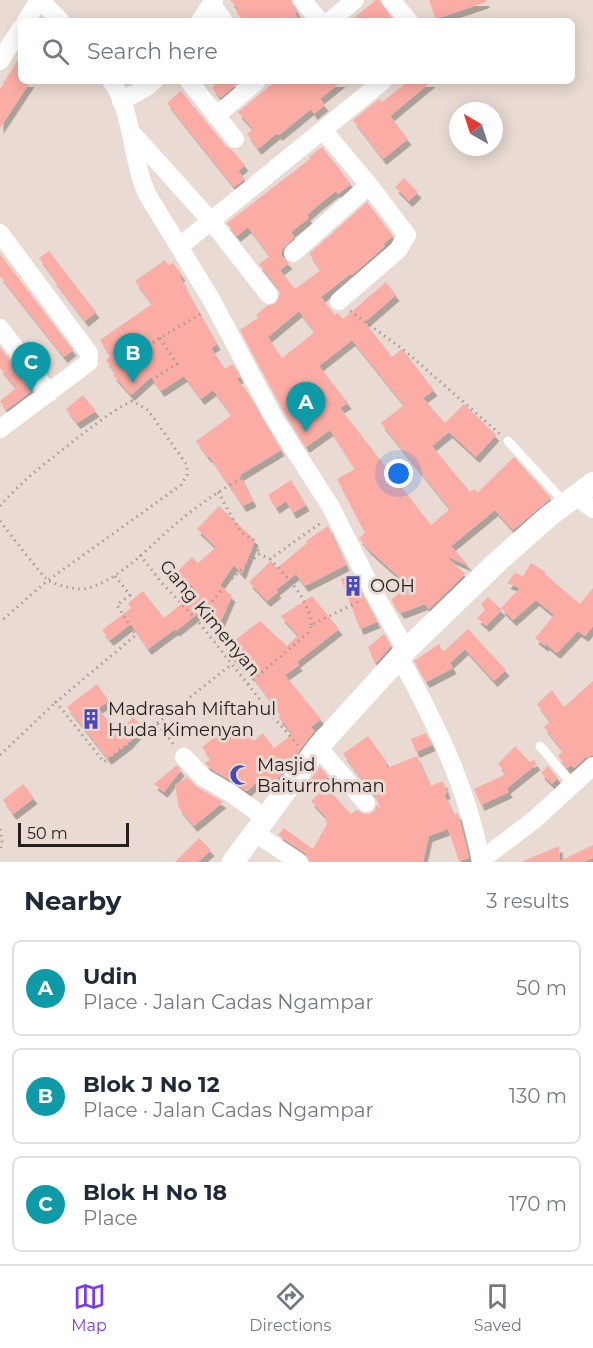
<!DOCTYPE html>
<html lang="en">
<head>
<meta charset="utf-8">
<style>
	:root { --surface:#fff; --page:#f2f2f3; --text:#1f2937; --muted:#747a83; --line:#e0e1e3; --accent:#7c3aed }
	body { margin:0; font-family:Montserrat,sans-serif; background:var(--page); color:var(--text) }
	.compass { position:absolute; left:449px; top:102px; width:54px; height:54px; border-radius:50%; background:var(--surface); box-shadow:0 3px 15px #0003; rotate:321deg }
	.scale { position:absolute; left:18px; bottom:15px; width:111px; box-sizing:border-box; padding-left:6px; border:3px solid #241f1c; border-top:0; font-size:16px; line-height:21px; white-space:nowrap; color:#241f1c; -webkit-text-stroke:4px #e9dbd3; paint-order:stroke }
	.you { position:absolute; left:399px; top:474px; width:21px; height:21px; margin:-15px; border:4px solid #fff; border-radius:50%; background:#1a73e8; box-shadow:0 0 0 9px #1a73e833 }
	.badge { display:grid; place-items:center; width:39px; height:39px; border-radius:50%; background:var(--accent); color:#fff; font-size:20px; font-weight:700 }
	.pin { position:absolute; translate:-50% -50px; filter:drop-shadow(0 2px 3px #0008) }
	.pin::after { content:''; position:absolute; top:32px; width:21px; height:18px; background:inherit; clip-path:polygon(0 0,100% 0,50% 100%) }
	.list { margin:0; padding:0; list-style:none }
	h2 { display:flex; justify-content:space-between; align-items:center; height:78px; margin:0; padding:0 24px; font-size:26px }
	h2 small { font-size:20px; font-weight:400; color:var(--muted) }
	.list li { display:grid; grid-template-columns:39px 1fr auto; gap:18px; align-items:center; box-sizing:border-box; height:96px; margin:0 12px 12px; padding:0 12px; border:2px solid var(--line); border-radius:9px }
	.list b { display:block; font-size:22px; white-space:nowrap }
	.list p { margin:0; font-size:20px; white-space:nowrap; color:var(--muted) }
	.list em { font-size:20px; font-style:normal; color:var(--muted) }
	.icon { flex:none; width:33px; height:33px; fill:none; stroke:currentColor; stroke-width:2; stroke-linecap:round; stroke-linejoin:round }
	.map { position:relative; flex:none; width:593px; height:862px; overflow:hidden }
	.search { position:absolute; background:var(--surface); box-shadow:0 3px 15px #0003; left:18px; right:18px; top:18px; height:66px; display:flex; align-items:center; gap:15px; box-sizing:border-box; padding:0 21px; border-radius:9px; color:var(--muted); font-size:22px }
	.sheet { height:402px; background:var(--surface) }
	nav { display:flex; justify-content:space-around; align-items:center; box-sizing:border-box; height:84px; border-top:2px solid var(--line); background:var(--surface); font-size:16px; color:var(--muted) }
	nav a { display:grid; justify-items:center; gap:3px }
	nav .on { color:var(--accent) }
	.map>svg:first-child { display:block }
	.building { fill:#fbada5; fill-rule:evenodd; filter:url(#shadow) }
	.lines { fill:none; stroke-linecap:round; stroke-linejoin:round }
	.path { stroke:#a69b95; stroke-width:3; stroke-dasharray:1.5 4.5; stroke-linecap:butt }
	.service { stroke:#fff; stroke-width:9 }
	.minor { stroke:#fff; stroke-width:18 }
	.tertiary { stroke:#fff; stroke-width:22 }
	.labels { text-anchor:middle; stroke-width:6; stroke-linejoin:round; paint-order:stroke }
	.poi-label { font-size:18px; fill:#241f1c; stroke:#e9dbd3; text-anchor:start }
	.street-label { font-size:18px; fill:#241f1c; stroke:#e9dbd3 }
</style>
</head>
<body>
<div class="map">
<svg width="593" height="862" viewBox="0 0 593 862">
	<defs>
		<filter id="shadow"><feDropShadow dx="3.5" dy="6" stdDeviation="0" flood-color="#0004"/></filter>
	</defs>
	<rect width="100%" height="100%" fill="#e9dbd3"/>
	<path class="building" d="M230 0H291L297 12 295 14 300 21H244L236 12 239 10Z
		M376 0H379L394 21H350Z
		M429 0H486V2L436 19Z
		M21 55V81H31L0 128V89L4 83 2 81H5Z
		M211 81H234L237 84 220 98 212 88 215 86Z
		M276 81H342L320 99 325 105 314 114 311 109 279 135 277 133 258 149 247 134 253 129 238 112Z
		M409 81H432L390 116 408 139 383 159 353 120 379 99 382 102Z
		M181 91 226 146 232 150 245 165 238 171 245 179 234 187 167 103Z
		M322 147 351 184 338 194 336 191 317 206 307 215 309 218 291 232 294 237 282 250V256L289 263 280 270 295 289 321 270 309 254 367 202 393 236 383 244 385 246 352 275 350 274 321 297 335 315 338 313 343 319 386 282 396 295 365 322 392 357 402 349 434 390 423 398 445 423 464 404 496 435 476 457 449 432 432 446 470 492 474 489 478 492 514 457 551 498 513 530 495 510 451 546 469 566 446 556 465 574 429 609 425 604 401 613 391 600 408 585 368 549 359 538 365 533 337 479 355 469 330 430 306 447 284 412 240 330 258 318 256 315 267 306 276 303 280 294 278 288 259 264 270 256 248 227 237 236 227 223 310 159 309 157ZM299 311 315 332 282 358 268 337ZM352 340 404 405 381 423 450 509 431 525 340 408 348 403 319 366Z
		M404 178 418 192 409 201 395 187Z
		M49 251 96 312 85 321 53 279 54 278 39 258Z
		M0 254 73 350 64 357 0 276Z
		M165 260 169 265 173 263 182 275 180 276 185 287 217 344 211 348 225 369 233 364 240 377 237 379 248 393 281 450 240 475 253 501 243 506 209 456 208 457 196 441 232 415 213 390 201 399 184 376 161 391 151 377 131 395 113 375 115 373 106 360 110 357 100 340 152 304 135 281Z
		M0 347 33 390 6 410 0 401 16 388 0 368Z
		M83 395 96 411 77 423 66 409Z
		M291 480 306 505 293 513 286 501 276 508 268 495Z
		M219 506 255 540 242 574 234 565 220 585 232 596 221 621 206 607 176 631 175 629 148 649 131 624 110 640 102 630 131 608 128 603 143 591 164 618 197 591 177 572 192 557 198 563 216 547 197 529Z
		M328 526 346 565 305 586 296 574 276 590 278 592 267 601 249 582 271 561 277 568 307 543 306 541Z
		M531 563 546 572 545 574 580 604 593 588V626L585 636 578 631 557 653 546 644 545 646 535 638 554 615 536 600 513 620 501 608 520 588 507 583 515 573 523 576Z
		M352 574 377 622 360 629 341 579Z
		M312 596 339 629 297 662 299 665 285 675 321 719 311 727 314 731 279 777 272 783 265 775 247 791 210 768 205 763 211 759 202 747 225 729 238 723 254 741 263 733 274 748 293 734 278 717 281 715 244 665 241 667 225 648 260 621 287 646 298 635 281 616Z
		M488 597 502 610 486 626 477 618 485 610 481 604Z
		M468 629 506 670 494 681 465 649 450 663 453 668 426 682 414 661 439 644 443 652Z
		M384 634 391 646 375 664 368 647Z
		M593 681V755L585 758 574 768 571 765 567 768 558 756 563 751 544 727 550 721 537 704 552 690 564 707Z
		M97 684 109 701 98 708 118 734 133 717 143 727 129 743 108 759 67 707Z
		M426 733 432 745 416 752 411 739Z
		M368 736 386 761 387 768 417 756 430 786 443 781 447 793 444 794 454 815 458 813 469 858 459 861 448 829 429 836 423 862H310L305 853 278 835 284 828 313 849 327 824 325 816 311 801 326 787 351 814 357 810 363 814H369L374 811 377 805 381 809 375 796 343 754Z
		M515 746 530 762 534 760 537 764 507 788 509 792 481 805 474 789 506 774 498 764Z
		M177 765 181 770 164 792 154 784Z
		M548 766 558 778 552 784 541 773Z
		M320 767 328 776 320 787 310 780Z
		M187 777 197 787 223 802 194 826 179 808 175 785Z
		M23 784 34 798 13 814 3 800Z
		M199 838 211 850 198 862H175Z
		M593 845V858L584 862H521L559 846 560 861Z"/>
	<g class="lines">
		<path class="path" d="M350 311 404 350 500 434
			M133 356 160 338 202 313
			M151 380 177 364 160 338
			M218 492C225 504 232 518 240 530 249 543 254 531 259 554
			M0 506C24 478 56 455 85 432 100 421 115 409 132 401L148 410 187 465V475L181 485 47 581 0 622
			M0 521C8 531 43 578 49 581 60 586 78 591 89 588 127 575 154 541 184 517 214 493 247 474 281 457
			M140 555 161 582 197 620 276 720 298 745
			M270 559C286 576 310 599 311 625
			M115 576 130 595 117 605 136 635 56 702 104 762 157 723 175 746
			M197 620 228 582 259 554 270 559 322 522
			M248 684 308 633 311 625 362 600
			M157 723 231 665
			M0 755 56 702
			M0 829 2 841 0 851"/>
		<path class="service" d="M508 441 566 504
			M540 746 573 785"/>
		<path class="minor" d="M40 0 61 21
			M302 0 320 21
			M391 0 409 21
			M211 4 224 21
			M26 21 39 0
			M200 21 214 0
			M330 21 355 0
			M0 61 21 28
			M111 81C133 109 131 160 147 194L211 299 274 418 331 507 374 593 406 650
			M189 81 235 139
			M121 101 147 87 154 81
			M216 116 257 81
			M323 130 369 185 407 235 398 250 339 301
			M130 131 212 222 269 295
			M0 233 89 353V362L0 429
			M180 246 383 81
			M293 253 369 185
			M0 328 49 393
			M575 496 593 509
			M399 656C435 722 468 788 481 862
			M318 747 366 803
			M184 757 203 777 232 794 265 818
			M255 833 299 862
			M481 860 534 820 593 766"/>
		<path class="tertiary" d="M233 862 318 747 406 650 496 563 549 516 593 483"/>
	</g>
	<defs>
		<g id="building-bare" transform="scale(1.62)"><path d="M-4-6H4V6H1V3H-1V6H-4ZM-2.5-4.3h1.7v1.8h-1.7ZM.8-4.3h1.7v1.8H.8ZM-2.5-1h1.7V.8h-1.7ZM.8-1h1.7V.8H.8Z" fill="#4a46bc" stroke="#e9dbd3" stroke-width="2.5" paint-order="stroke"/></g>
		<g id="mosque-bare" transform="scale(1.62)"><path d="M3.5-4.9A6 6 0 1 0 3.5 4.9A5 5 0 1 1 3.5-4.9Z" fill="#4a46bc" stroke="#e9dbd3" stroke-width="2.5" paint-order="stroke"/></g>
	</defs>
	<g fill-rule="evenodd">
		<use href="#building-bare" x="353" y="586"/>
		<use href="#building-bare" x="91" y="719"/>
		<use href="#mosque-bare" x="240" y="775"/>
	</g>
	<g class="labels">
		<g class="poi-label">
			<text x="370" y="592">OOH</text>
			<text x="108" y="715">Madrasah Miftahul<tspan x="108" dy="21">Huda Kimenyan</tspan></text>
			<text x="257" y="771">Masjid<tspan x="257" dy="21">Baiturrohman</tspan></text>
		</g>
		<g class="street-label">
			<text transform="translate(210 618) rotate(50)" y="6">Gang Kimenyan</text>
		</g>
	</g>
</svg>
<svg class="compass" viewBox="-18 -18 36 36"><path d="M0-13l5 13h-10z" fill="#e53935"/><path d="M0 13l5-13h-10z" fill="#747a83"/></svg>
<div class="scale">50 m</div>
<div class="you"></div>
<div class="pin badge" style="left:306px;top:432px;background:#0f9aa8">A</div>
<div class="pin badge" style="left:133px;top:383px;background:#0f9aa8">B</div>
<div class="pin badge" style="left:31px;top:392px;background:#0f9aa8">C</div>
<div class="search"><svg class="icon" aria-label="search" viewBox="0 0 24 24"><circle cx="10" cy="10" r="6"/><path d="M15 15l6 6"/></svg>Search here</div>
</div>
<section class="sheet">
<h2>Nearby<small>3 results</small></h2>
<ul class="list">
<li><span class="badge" style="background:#0f9aa8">A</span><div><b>Udin</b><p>Place · Jalan Cadas Ngampar</p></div><em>50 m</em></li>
<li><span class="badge" style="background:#0f9aa8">B</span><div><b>Blok J No 12</b><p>Place · Jalan Cadas Ngampar</p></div><em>130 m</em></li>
<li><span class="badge" style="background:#0f9aa8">C</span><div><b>Blok H No 18</b><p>Place</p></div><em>170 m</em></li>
</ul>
</section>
<nav>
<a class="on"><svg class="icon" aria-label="map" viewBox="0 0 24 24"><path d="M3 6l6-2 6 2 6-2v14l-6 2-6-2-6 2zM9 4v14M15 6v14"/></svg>Map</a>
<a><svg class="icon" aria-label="directions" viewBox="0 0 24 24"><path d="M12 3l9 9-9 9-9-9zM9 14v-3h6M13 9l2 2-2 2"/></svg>Directions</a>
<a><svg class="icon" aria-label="saved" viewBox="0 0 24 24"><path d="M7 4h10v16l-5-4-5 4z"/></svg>Saved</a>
</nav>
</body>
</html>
